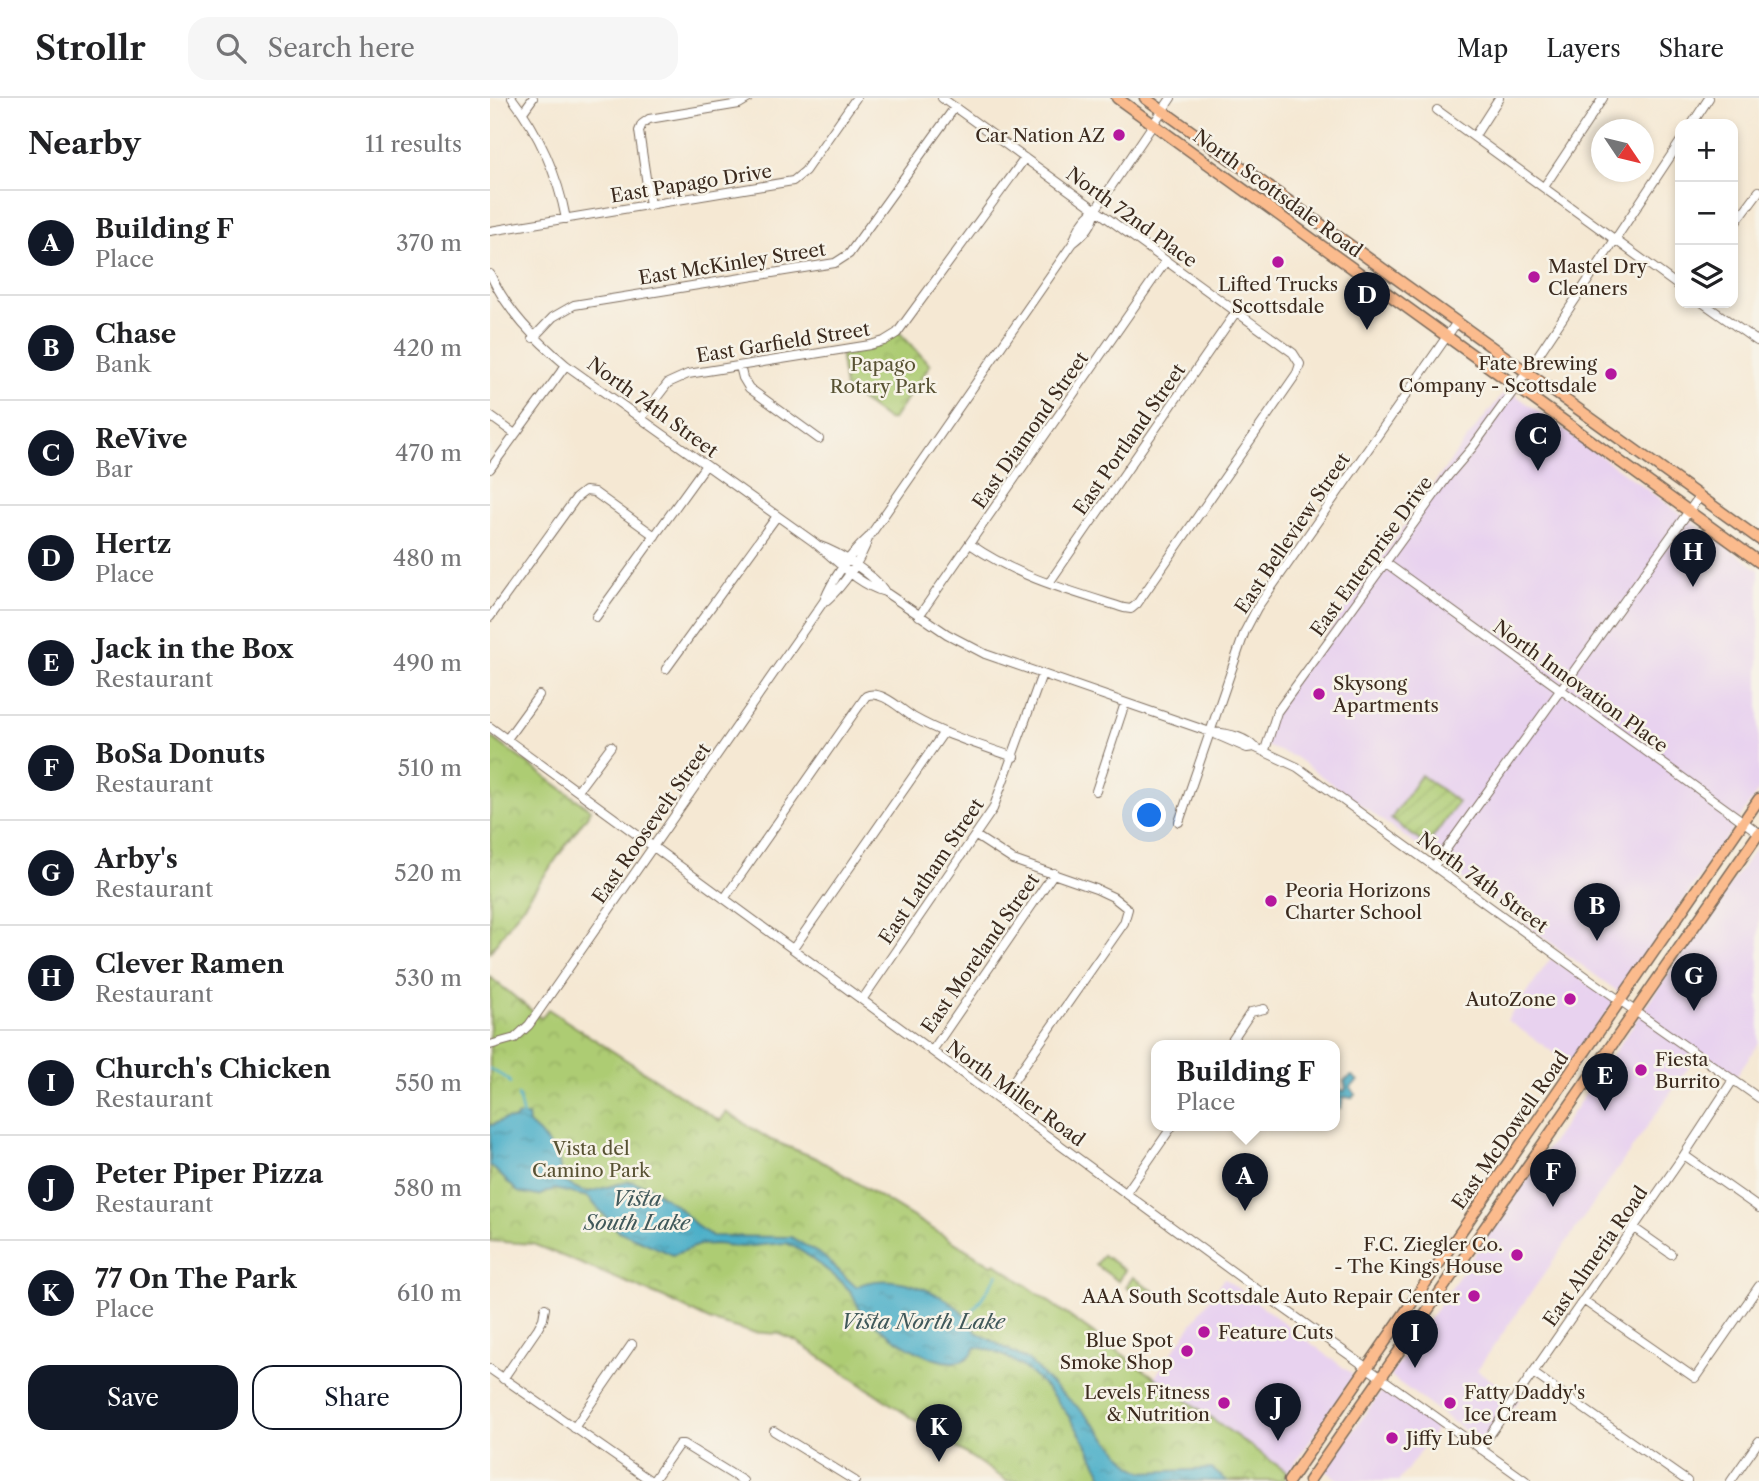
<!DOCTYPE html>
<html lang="en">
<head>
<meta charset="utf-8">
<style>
	:root { --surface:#fff; --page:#f6f6f6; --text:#202124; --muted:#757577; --line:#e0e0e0; --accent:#111827 }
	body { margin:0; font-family:"Libre Caslon Text",serif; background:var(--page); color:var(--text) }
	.controls { position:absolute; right:21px; top:21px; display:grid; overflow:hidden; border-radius:14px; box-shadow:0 4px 10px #0003 }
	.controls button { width:63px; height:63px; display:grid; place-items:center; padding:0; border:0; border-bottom:2px solid var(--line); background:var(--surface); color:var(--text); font:35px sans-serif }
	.compass { position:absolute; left:1101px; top:21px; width:63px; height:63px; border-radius:50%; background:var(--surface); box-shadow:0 4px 10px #0003; rotate:125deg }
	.you { position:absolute; left:660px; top:718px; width:24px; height:24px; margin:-18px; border:5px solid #fff; border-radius:50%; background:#1a73e8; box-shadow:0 0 0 10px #1a73e833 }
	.badge { display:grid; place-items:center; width:46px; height:46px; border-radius:50%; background:var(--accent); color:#fff; font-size:23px; font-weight:700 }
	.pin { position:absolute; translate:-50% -58px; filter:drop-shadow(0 2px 4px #0008) }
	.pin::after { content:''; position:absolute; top:37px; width:24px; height:21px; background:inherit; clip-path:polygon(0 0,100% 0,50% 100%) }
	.popup { position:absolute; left:661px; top:942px; width:189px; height:91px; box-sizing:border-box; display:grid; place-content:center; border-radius:14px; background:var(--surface); filter:drop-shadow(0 2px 5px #0005); font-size:23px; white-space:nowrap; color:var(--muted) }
	.popup b { font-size:26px; color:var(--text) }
	.popup::after { content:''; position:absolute; left:50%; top:100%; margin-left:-14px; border:14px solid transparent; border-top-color:var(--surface) }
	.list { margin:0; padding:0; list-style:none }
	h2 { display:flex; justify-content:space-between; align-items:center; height:91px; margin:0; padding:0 28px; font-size:30px }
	h2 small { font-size:23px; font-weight:400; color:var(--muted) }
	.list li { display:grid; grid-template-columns:46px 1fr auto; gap:21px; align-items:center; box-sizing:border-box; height:105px; padding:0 28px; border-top:2px solid var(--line) }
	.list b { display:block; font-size:26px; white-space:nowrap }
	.list p { margin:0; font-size:23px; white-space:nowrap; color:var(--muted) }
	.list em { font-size:23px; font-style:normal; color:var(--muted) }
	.actions { display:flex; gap:14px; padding:21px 28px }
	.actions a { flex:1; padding:16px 0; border:2px solid var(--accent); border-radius:21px; text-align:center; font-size:24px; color:var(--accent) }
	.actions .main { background:var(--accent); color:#fff }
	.icon { flex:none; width:38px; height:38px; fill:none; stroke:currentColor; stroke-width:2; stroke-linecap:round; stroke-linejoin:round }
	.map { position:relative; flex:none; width:1269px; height:1383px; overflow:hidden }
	header { display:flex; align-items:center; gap:42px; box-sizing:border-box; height:98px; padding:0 35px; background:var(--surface); border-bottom:2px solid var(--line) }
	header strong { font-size:33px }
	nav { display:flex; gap:38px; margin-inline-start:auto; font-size:24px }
	.search { width:490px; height:63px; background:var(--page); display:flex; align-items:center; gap:18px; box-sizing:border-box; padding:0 24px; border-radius:21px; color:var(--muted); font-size:26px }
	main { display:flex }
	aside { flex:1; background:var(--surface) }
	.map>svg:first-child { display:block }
	.built { fill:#e8d2ef }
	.grass { fill:#adcc73; stroke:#747b48; stroke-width:2 }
	.park { fill:url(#park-crowns); stroke:#747b48; stroke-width:2 }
	.garden { fill:url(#garden-furrows); stroke:#747b48; stroke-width:2 }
	.water { fill:url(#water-ripples); stroke:#426c73; stroke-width:2 }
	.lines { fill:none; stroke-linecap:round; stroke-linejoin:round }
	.stream { stroke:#49aec8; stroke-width:2.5 }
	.minor-casing { stroke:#7c6c5d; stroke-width:10 }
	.major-casing { stroke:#7c6c5d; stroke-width:13 }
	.minor { stroke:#fff; stroke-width:8 }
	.major { stroke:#fbbb8d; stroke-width:10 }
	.poi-dot { fill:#b5179e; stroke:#f7f3e8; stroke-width:2.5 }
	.labels { text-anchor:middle; stroke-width:5; stroke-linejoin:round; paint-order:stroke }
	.poi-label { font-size:19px; fill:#3b2a1e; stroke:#f7f3e8; text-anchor:end }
	.street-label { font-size:19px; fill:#3b2a1e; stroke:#f7f3e8 }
	.park-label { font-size:19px; fill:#585233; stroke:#f7f3e8 }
	.water-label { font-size:21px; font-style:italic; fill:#40585a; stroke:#f7f3e8 }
</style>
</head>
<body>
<header>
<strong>Strollr</strong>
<div class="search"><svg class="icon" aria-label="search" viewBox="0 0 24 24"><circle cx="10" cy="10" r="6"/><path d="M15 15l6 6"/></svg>Search here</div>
<nav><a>Map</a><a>Layers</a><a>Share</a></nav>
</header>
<main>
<aside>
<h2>Nearby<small>11 results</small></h2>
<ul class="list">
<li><span class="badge">A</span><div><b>Building F</b><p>Place</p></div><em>370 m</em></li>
<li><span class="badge">B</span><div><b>Chase</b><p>Bank</p></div><em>420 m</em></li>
<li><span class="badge">C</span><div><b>ReVive</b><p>Bar</p></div><em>470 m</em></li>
<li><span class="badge">D</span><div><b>Hertz</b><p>Place</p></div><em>480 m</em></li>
<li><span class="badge">E</span><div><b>Jack in the Box</b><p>Restaurant</p></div><em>490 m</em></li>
<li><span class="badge">F</span><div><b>BoSa Donuts</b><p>Restaurant</p></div><em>510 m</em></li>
<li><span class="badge">G</span><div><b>Arby's</b><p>Restaurant</p></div><em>520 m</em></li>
<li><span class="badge">H</span><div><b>Clever Ramen</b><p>Restaurant</p></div><em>530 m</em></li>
<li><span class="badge">I</span><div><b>Church's Chicken</b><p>Restaurant</p></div><em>550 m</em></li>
<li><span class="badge">J</span><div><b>Peter Piper Pizza</b><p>Restaurant</p></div><em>580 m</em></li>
<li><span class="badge">K</span><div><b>77 On The Park</b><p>Place</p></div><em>610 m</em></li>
</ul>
<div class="actions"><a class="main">Save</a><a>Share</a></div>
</aside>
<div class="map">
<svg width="1269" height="1383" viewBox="0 0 1269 1383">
	<defs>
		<pattern id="park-crowns" width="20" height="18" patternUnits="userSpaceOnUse" patternTransform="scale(1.75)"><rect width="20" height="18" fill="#adcc73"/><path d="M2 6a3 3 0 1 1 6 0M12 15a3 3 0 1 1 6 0" fill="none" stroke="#96af63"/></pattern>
		<pattern id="garden-furrows" width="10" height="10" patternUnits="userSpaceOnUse" patternTransform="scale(1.75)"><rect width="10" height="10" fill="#adcc73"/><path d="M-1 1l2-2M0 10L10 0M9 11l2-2" fill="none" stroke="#96af63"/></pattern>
		<pattern id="water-ripples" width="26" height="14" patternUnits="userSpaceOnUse" patternTransform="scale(1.75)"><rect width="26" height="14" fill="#49aec8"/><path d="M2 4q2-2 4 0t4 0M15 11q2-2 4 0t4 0" fill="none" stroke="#3e8ea2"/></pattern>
	</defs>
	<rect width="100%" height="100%" fill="#f7f3e8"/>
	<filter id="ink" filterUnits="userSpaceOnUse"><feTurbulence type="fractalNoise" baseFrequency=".0143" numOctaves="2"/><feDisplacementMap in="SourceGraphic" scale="14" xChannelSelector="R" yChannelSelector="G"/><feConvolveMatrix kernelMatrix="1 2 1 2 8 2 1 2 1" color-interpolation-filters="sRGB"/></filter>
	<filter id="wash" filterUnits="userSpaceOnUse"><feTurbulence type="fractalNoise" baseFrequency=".00686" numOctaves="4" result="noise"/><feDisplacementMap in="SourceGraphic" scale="28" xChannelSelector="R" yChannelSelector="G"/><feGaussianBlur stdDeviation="1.57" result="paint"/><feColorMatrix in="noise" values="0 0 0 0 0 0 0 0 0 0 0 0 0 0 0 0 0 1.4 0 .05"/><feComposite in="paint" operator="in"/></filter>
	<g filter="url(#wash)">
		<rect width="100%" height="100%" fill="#f5e8d3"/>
		<path class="built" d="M1017 291 1269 472V692L1130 895 805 659 770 646 781 615 972 347Z
			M1269 745V945L1246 978 1210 953 987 1272 1029 1302 996 1348 900 1278Z
			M1061 860 1124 904 1080 966 1017 922Z
			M734 1180 862 1276 861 1283 798 1375 665 1279Z
			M891 1294 897 1295 947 1330 909 1383H850L835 1372Z"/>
		<path class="grass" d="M613 1157 635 1172 628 1183 606 1167Z
			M643 1179 665 1194 657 1204 636 1189Z"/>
		<path class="park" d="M408 233 440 267 403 321 398 322 355 291 350 252 381 247Z
			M0 638 101 712 0 854Z
			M0 879 51 920 58 911 230 1023 236 1014 281 1042 326 1060 502 1167 505 1165 798 1375 793 1383H517L306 1243 290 1236 260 1234 219 1222 174 1200 43 1146 0 1143Z"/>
		<path class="garden" d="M931 677 968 704 937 748 901 721Z"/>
		<path class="water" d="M862 978 868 983 860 989 865 996 862 1000 853 999 851 1010H844V1003L849 999 844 996V990L854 993 856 990 854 983Z
			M28 1018H38L39 1026 49 1035 68 1059 72 1083 92 1093 99 1094 139 1083 158 1088 187 1108 208 1129 222 1138 301 1139 333 1158 366 1189C399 1169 473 1198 486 1234L539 1263 559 1284 590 1311 642 1368 653 1374 722 1371 737 1383H615C590 1330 549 1259 486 1249 468 1291 389 1233 371 1213 366 1207 365 1199 361 1194 350 1181 312 1151 296 1145L251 1149 226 1146 209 1147 183 1157 128 1133 98 1099 64 1091 48 1098 28 1094 0 1067V1028L15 1021 24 1022Z"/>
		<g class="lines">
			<path class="stream" d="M0 971 18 981 20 985
				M28 997 33 1019
				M478 1220 508 1176"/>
		</g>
	</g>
	<g filter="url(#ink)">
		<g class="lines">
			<g class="minor-casing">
				<path id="minor" d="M22 0C49 35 68 78 76 121
					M452 0 803 255 810 266 807 275 647 506 641 511 634 510C580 493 527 479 480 446
					M947 12 1190 189
					M33 14 43 0
					M1202 26 1219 0
					M984 39 1009 0
					M1054 89 1113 0
					M160 107 149 33 152 26 159 21 249 6 259 0
					M1243 128 1269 93
					M0 133 303 83 315 73 366 0
					M583 145C596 135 603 127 606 111
					M0 176C18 214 44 240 76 267L321 442C344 459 366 486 395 494L457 536 495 556 720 634 757 650 764 649
					M1213 205 1267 243 1269 241
					M43 240 63 219 84 207 345 165 359 156 465 9
					M250 268 253 280 259 290 329 341
					M0 318 25 336
					M151 320 178 285 198 276 380 247 394 243 407 235 535 60
					M0 371 76 267
					M330 448C348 454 385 477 395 494
					M896 465 1269 735
					M559 485 746 214
					M337 502C354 487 371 462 378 441
					M429 518 676 163
					M0 519 86 400 95 393 104 394 165 438
					M106 519 216 367
					M176 571 287 418
					M0 629 754 1182 1036 1383
					M722 634C736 635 754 638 764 649L807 669 1098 880 1269 1000
					M17 641 49 597
					M775 652 787 614 958 378 982 350 1037 274 1190 44
					M88 692 121 648
					M606 693 635 605
					M689 724 755 533 767 510 967 224
					M486 738 523 762 606 791 623 799 638 811 634 825 510 1002
					M944 768 1209 399
					M234 801 376 598C391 591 410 611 423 619 454 637 490 647 524 659
					M303 851 454 634
					M372 902 503 711 552 576
					M0 947 25 940 39 927 334 503C343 480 360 456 379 439L583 145C588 130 594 120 606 111L681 0
					M739 947 761 914 774 911
					M442 953 564 775
					M1194 1057 1269 1110
					M636 1095 683 1027
					M1144 1130 1181 1156
					M1093 1202 1205 1280 1269 1188
					M0 1271 161 1383
					M1043 1275 1197 1383
					M13 1281 48 1230 53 1221 55 1210
					M84 1330 142 1246
					M284 1333 365 1383
					M990 1351 1194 1057 1243 982
					M163 1383 189 1346H193L253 1383
					M1241 1383 1269 1343"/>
			</g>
			<g class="major-casing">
				<path id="major" d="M627 0 1269 464
					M655 0 1269 441
					M799 1383 1269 701
					M819 1383 1269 735"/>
			</g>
			<use href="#minor" class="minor"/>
			<use href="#major" class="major"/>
		</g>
	</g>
	<g class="poi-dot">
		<circle cx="629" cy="37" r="7"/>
		<circle cx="788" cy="164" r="7"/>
		<circle cx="1044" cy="179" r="7"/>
		<circle cx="1121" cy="276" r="7"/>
		<circle cx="829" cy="596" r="7"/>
		<circle cx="781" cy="803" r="7"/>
		<circle cx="1080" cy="901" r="7"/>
		<circle cx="1151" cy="972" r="7"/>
		<circle cx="1027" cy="1157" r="7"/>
		<circle cx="984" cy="1198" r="7"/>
		<circle cx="714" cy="1234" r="7"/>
		<circle cx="697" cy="1253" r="7"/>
		<circle cx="734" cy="1305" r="7"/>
		<circle cx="960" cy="1305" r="7"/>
		<circle cx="902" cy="1340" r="7"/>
	</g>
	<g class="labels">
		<g class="poi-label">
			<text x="615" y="44">Car Nation AZ</text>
			<text x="1058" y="175" text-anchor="start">Mastel Dry<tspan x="1058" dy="22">Cleaners</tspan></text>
			<text x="788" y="193" text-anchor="middle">Lifted Trucks<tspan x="788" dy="22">Scottsdale</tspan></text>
			<text x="1107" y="272">Fate Brewing<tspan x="1107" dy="22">Company - Scottsdale</tspan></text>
			<text x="843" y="592" text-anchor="start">Skysong<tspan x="843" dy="22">Apartments</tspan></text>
			<text x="795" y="799" text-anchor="start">Peoria Horizons<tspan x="795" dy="22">Charter School</tspan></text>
			<text x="1066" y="908">AutoZone</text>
			<text x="1165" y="968" text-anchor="start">Fiesta<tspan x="1165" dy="22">Burrito</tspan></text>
			<text x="1013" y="1153">F.C. Ziegler Co.<tspan x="1013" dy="22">- The Kings House</tspan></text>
			<text x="970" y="1205">AAA South Scottsdale Auto Repair Center</text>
			<text x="728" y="1241" text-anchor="start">Feature Cuts</text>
			<text x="683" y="1249">Blue Spot<tspan x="683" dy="22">Smoke Shop</tspan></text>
			<text x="720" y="1301">Levels Fitness<tspan x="720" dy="22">&amp; Nutrition</tspan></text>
			<text x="974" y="1301" text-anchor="start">Fatty Daddy's<tspan x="974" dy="22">Ice Cream</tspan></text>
			<text x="916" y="1347" text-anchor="start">Jiffy Lube</text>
		</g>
		<g class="street-label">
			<text transform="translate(201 85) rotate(-9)" y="7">East Papago Drive</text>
			<text transform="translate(788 95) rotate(36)" y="7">North Scottsdale Road</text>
			<text transform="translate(642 119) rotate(36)" y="7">North 72nd Place</text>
			<text transform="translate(242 165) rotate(-9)" y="7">East McKinley Street</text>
			<text transform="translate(293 244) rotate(-9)" y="7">East Garfield Street</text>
			<text transform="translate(163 309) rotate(36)" y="7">North 74th Street</text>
			<text transform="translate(540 332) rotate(-55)" y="7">East Diamond Street</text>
			<text transform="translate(639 341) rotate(-55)" y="7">East Portland Street</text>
			<text transform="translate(802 435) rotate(-56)" y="7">East Belleview Street</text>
			<text transform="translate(881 458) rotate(-54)" y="7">East Enterprise Drive</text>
			<text transform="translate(1091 588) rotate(36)" y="7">North Innovation Place</text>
			<text transform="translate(161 725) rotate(-55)" y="7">East Roosevelt Street</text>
			<text transform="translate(441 773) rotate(-56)" y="7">East Latham Street</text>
			<text transform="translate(993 784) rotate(36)" y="7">North 74th Street</text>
			<text transform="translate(490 855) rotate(-55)" y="7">East Moreland Street</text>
			<text transform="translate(526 995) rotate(36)" y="7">North Miller Road</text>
			<text transform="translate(1020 1032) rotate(-55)" y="7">East McDowell Road</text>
			<text transform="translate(1105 1158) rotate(-55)" y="7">East Almeria Road</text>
		</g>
		<g class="park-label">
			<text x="393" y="273">Papago<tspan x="393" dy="22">Rotary Park</tspan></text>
			<text x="101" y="1057">Vista del<tspan x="101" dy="22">Camino Park</tspan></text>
		</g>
		<g class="water-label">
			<text x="147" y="1108">Vista<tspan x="147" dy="24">South Lake</tspan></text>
			<text x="433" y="1231">Vista North Lake</text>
		</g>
	</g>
</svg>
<div class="controls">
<button>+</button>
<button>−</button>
<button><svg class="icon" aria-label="layers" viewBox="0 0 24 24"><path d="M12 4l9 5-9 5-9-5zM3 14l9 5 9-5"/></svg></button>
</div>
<svg class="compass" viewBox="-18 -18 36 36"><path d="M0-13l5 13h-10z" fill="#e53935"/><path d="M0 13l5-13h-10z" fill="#757577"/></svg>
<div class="you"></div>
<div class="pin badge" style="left:755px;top:1113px">A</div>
<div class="popup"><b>Building F</b>Place</div>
<div class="pin badge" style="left:1107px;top:843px">B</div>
<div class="pin badge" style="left:1048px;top:373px">C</div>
<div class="pin badge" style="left:877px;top:232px">D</div>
<div class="pin badge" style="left:1115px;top:1013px">E</div>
<div class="pin badge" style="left:1063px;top:1109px">F</div>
<div class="pin badge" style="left:1204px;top:913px">G</div>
<div class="pin badge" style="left:1203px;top:489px">H</div>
<div class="pin badge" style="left:925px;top:1270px">I</div>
<div class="pin badge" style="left:788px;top:1343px">J</div>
<div class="pin badge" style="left:449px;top:1364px">K</div>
</div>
</main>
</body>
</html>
